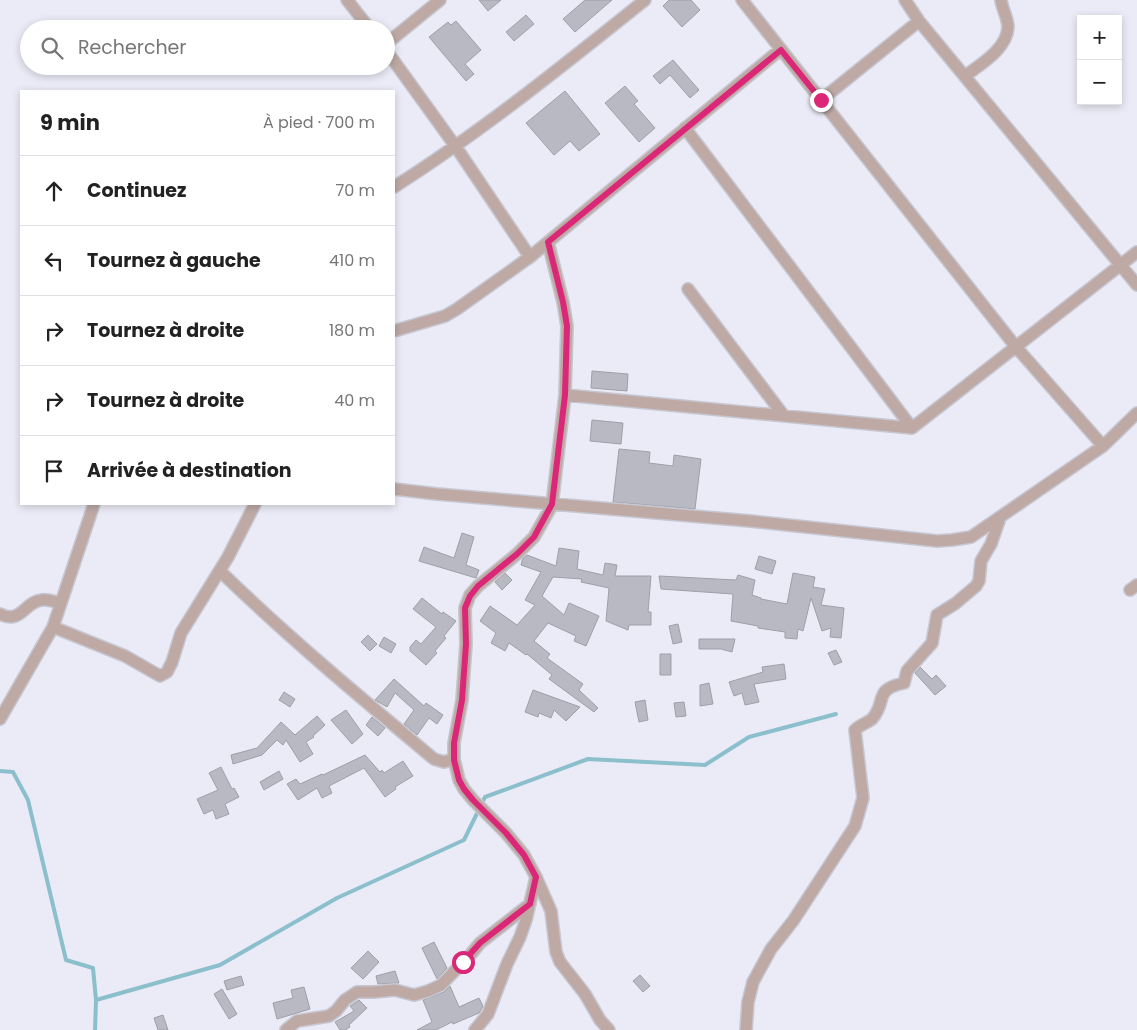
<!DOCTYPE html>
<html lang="fr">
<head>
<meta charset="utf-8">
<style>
	:root { --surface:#fff; --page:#f6f6f6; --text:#222; --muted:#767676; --line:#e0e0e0 }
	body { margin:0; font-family:Poppins,sans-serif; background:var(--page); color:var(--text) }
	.controls { position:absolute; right:15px; top:15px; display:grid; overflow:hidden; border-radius:0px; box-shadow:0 2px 8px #0003 }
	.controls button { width:45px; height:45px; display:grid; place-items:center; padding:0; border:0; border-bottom:1px solid var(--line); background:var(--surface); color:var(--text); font:25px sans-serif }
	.stop { position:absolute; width:15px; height:15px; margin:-11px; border:4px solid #db2777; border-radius:50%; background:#fff }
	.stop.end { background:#db2777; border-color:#fff; box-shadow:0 1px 5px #0008 }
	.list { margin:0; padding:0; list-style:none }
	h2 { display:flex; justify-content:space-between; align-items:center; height:65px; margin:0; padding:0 20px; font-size:21px }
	h2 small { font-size:16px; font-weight:400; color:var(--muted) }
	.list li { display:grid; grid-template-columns:32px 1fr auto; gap:15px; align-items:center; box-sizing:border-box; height:70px; padding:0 20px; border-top:1px solid var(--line) }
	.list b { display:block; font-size:19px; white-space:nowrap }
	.list em { font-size:16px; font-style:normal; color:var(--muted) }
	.icon { flex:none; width:28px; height:28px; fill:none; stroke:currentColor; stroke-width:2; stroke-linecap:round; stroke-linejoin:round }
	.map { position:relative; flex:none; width:1137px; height:1030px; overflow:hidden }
	.search { position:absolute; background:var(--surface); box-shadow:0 2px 8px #0003; left:20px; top:20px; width:375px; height:55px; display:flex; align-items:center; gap:12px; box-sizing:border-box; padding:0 18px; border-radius:28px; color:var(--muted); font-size:19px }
	.panel { position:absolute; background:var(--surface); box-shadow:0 2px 8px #0003; left:20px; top:90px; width:375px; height:415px; border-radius:0px }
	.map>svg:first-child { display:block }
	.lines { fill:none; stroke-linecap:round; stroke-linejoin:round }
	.stream { stroke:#8cbfcc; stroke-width:4 }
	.building { fill:#b9b9c4; stroke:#9f9faa }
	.street-casing { stroke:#c7c7d2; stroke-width:14 }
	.street { stroke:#bea9a5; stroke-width:11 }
	.route { stroke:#db2777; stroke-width:6 }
</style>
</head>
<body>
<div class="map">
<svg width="1137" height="1030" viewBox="0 0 1137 1030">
	<rect width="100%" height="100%" fill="#ebebf7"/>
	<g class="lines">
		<path class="stream" d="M0 771 13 772 28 800 66 960 93 968 96 1000 95 1030
			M96 1000 220 965 337 898 464 840 485 797 588 759 705 765 749 737 836 714"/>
	</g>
	<path class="building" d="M479 0H501L488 11Z
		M585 0H612L575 32 563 19Z
		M669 0H691L700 10 682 27 663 6Z
		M526 15 534 24 514 41 506 32Z
		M456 21 481 50 465 64 474 74 466 81 429 37 448 22 451 25Z
		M673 60 699 90 690 98 670 75 660 84 653 76Z
		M625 86 638 101 634 104 655 128 639 142 605 103Z
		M565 91 600 134 579 151 570 141 554 155 526 123Z
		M592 371 628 374 627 391 591 388Z
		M592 420 623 423 621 444 590 441Z
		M619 449 650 452 649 463 673 466 674 455 701 459 695 509 613 502Z
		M462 533 474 537 466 565 479 570 476 578 419 561 424 547 454 558Z
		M559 548 579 551 577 569 603 575 605 563 617 565 615 576H651L648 612H651V625H629L628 630 606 621 609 588 581 582 582 579 553 577 542 596 564 615 569 603 599 616 586 646 574 641 576 636 548 623 534 641 550 654 547 658 583 684 579 690 598 708 594 712 549 679 552 675 527 654 526 655 509 643 505 651 491 643 496 633 480 621 490 606 517 625 535 605 525 600 541 572 521 565 523 558 527 555 556 566Z
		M759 556 776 561 772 574 755 569Z
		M505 573 512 580 502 590 495 582Z
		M793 573 815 577 813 587 825 589 821 605 844 608 841 638 830 637 831 628 822 631 811 598 803 631 798 629 797 639 785 638V632L758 628V626L731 621 733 594 661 589 659 576 736 580 738 575 755 580 752 595 761 598V599L787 604Z
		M422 598 442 614 443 612 456 621 444 636 446 638 435 651 437 653 426 665 410 651V647L416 640 421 644 436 627 413 609Z
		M678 624 682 642 673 644 669 626Z
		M368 635 377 644 370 651 361 642Z
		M384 637 396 644 391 653 379 646Z
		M699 639H735L732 652 721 649H699Z
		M836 650 842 662 834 665 828 653Z
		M660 654H671V675H660Z
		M784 664 786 679 754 684 759 702 745 705 742 693 734 696 729 682 763 672 762 667Z
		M920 667 932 679 936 675 946 686 935 695 915 673Z
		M394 679 424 706 426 703 443 715 437 724 429 718 417 735 404 724 414 710 395 693 387 707 375 700Z
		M709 683 713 704 700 706V685Z
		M533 690 580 707 566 721 554 710 551 718 539 713 538 717 525 712Z
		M284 692 295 699 290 707 279 700Z
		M645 700 648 720 639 722 635 702Z
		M684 702 686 716 676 717 674 703Z
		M346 710 363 734 352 744 331 720Z
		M317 716 325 725 313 736 314 737 306 742 313 754 300 762 286 740 283 745 277 740 262 755 233 764 231 755 257 748 281 722 295 735Z
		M372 717 385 728 378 736 366 725Z
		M365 755 380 772 382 770 384 773 403 761 413 776 395 787 396 789 385 797 364 768 329 786 332 793 322 798 317 788 298 800 287 784 296 779 300 784 322 774 323 775Z
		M221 767 232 789 234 788 239 797 225 804 229 814 216 819 213 810 204 814 197 799 218 790 209 773Z
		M279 771 283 779 264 790 260 782Z
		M434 942 447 968 437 979 422 948Z
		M368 951 379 962 363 979 351 968Z
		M395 971 399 983 378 984 376 976Z
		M640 975 650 986 643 992 633 981Z
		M241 976 244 985 227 990 224 981Z
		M450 986 459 1007 479 998 483 1006 481 1010 479 1013 453 1024 452 1022 436 1030H417L432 1022 423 1000 444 992Z
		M304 987 310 1009 277 1019 273 1003 293 998 291 990Z
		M222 989 237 1014 229 1019 214 994Z
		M359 1000 367 1008 349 1025 350 1027 345 1030H340L335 1022 354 1011 350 1006Z
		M163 1015 168 1030H158L154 1018Z"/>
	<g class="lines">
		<g class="street-casing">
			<path id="street" d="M347 0 370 29
				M742 0 1016 347 1103 446
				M905 0 919 21 1137 285
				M386 44 440 0
				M386 50 456 147 530 257
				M965 76C981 64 1007 49 1008 27 1008 18 1002 9 1001 0
				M821 100 919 21
				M685 128 912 428
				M394 187C482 131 564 65 645 0
				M548 242 563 302 567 326 565 395 552 505 534 537 517 554 478 586 470 595 465 608 466 644 462 700 454 743V759L459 780 464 789 473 800 506 833 524 855 536 877 551 911 556 952 560 962 585 994 600 1020 609 1030
				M688 289 784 416
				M394 331 445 316 457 309 530 257 781 49
				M565 395 912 428 1137 252
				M394 489 437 494 750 521 937 541 952 540 971 537 1103 446 1137 413
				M220 571C288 637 361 698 434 759L444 762 454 759
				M1130 590 1137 585
				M0 614C21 625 25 601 42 600 48 599 55 602 61 603
				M53 627 125 656 160 676 167 672 172 662 181 633 228 557 255 504
				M0 719 53 627 94 504
				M286 1030 297 1021 329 1016 336 1011 345 1000 357 992H374L395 990 414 995 428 991 441 985 471 954 480 943 530 904
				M475 1030 488 1014 507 964 520 937 526 920 536 877
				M746 1030 748 1002 753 982 771 949 793 921 855 826 863 798 855 730C860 725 867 723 872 719 888 701 872 690 904 683L907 671 932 643 937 615 956 603 976 586 979 581 981 561 991 544 1000 518"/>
		</g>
		<use href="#street" class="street"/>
	</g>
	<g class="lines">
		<path class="route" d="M463 962 480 943 530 904 536 877 524 855 506 833 473 800 464 789 459 780 454 760V743L462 700 466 644 465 608 470 596 478 586 517 554 534 537 552 504 565 395 567 326 563 302 548 242 781 50 821 100"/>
	</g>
</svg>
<div class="controls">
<button>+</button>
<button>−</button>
</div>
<div class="stop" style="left:463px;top:962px"></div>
<div class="stop end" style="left:821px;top:100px"></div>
<div class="search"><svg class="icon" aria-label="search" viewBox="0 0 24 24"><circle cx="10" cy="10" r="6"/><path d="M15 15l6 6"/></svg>Rechercher</div>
<section class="panel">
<h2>9 min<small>À pied · 700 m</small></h2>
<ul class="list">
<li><svg class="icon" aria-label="ahead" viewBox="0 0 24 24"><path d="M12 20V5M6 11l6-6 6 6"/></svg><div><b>Continuez</b></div><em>70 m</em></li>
<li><svg class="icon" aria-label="left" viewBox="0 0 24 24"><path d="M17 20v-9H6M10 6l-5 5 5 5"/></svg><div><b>Tournez à gauche</b></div><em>410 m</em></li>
<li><svg class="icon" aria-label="right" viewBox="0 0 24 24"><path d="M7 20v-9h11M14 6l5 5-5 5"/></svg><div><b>Tournez à droite</b></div><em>180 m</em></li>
<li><svg class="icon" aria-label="right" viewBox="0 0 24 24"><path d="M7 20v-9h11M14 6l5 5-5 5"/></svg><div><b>Tournez à droite</b></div><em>40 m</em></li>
<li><svg class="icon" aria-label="arrive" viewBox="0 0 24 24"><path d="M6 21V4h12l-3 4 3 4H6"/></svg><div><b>Arrivée à destination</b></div></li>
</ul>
</section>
</div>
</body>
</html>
